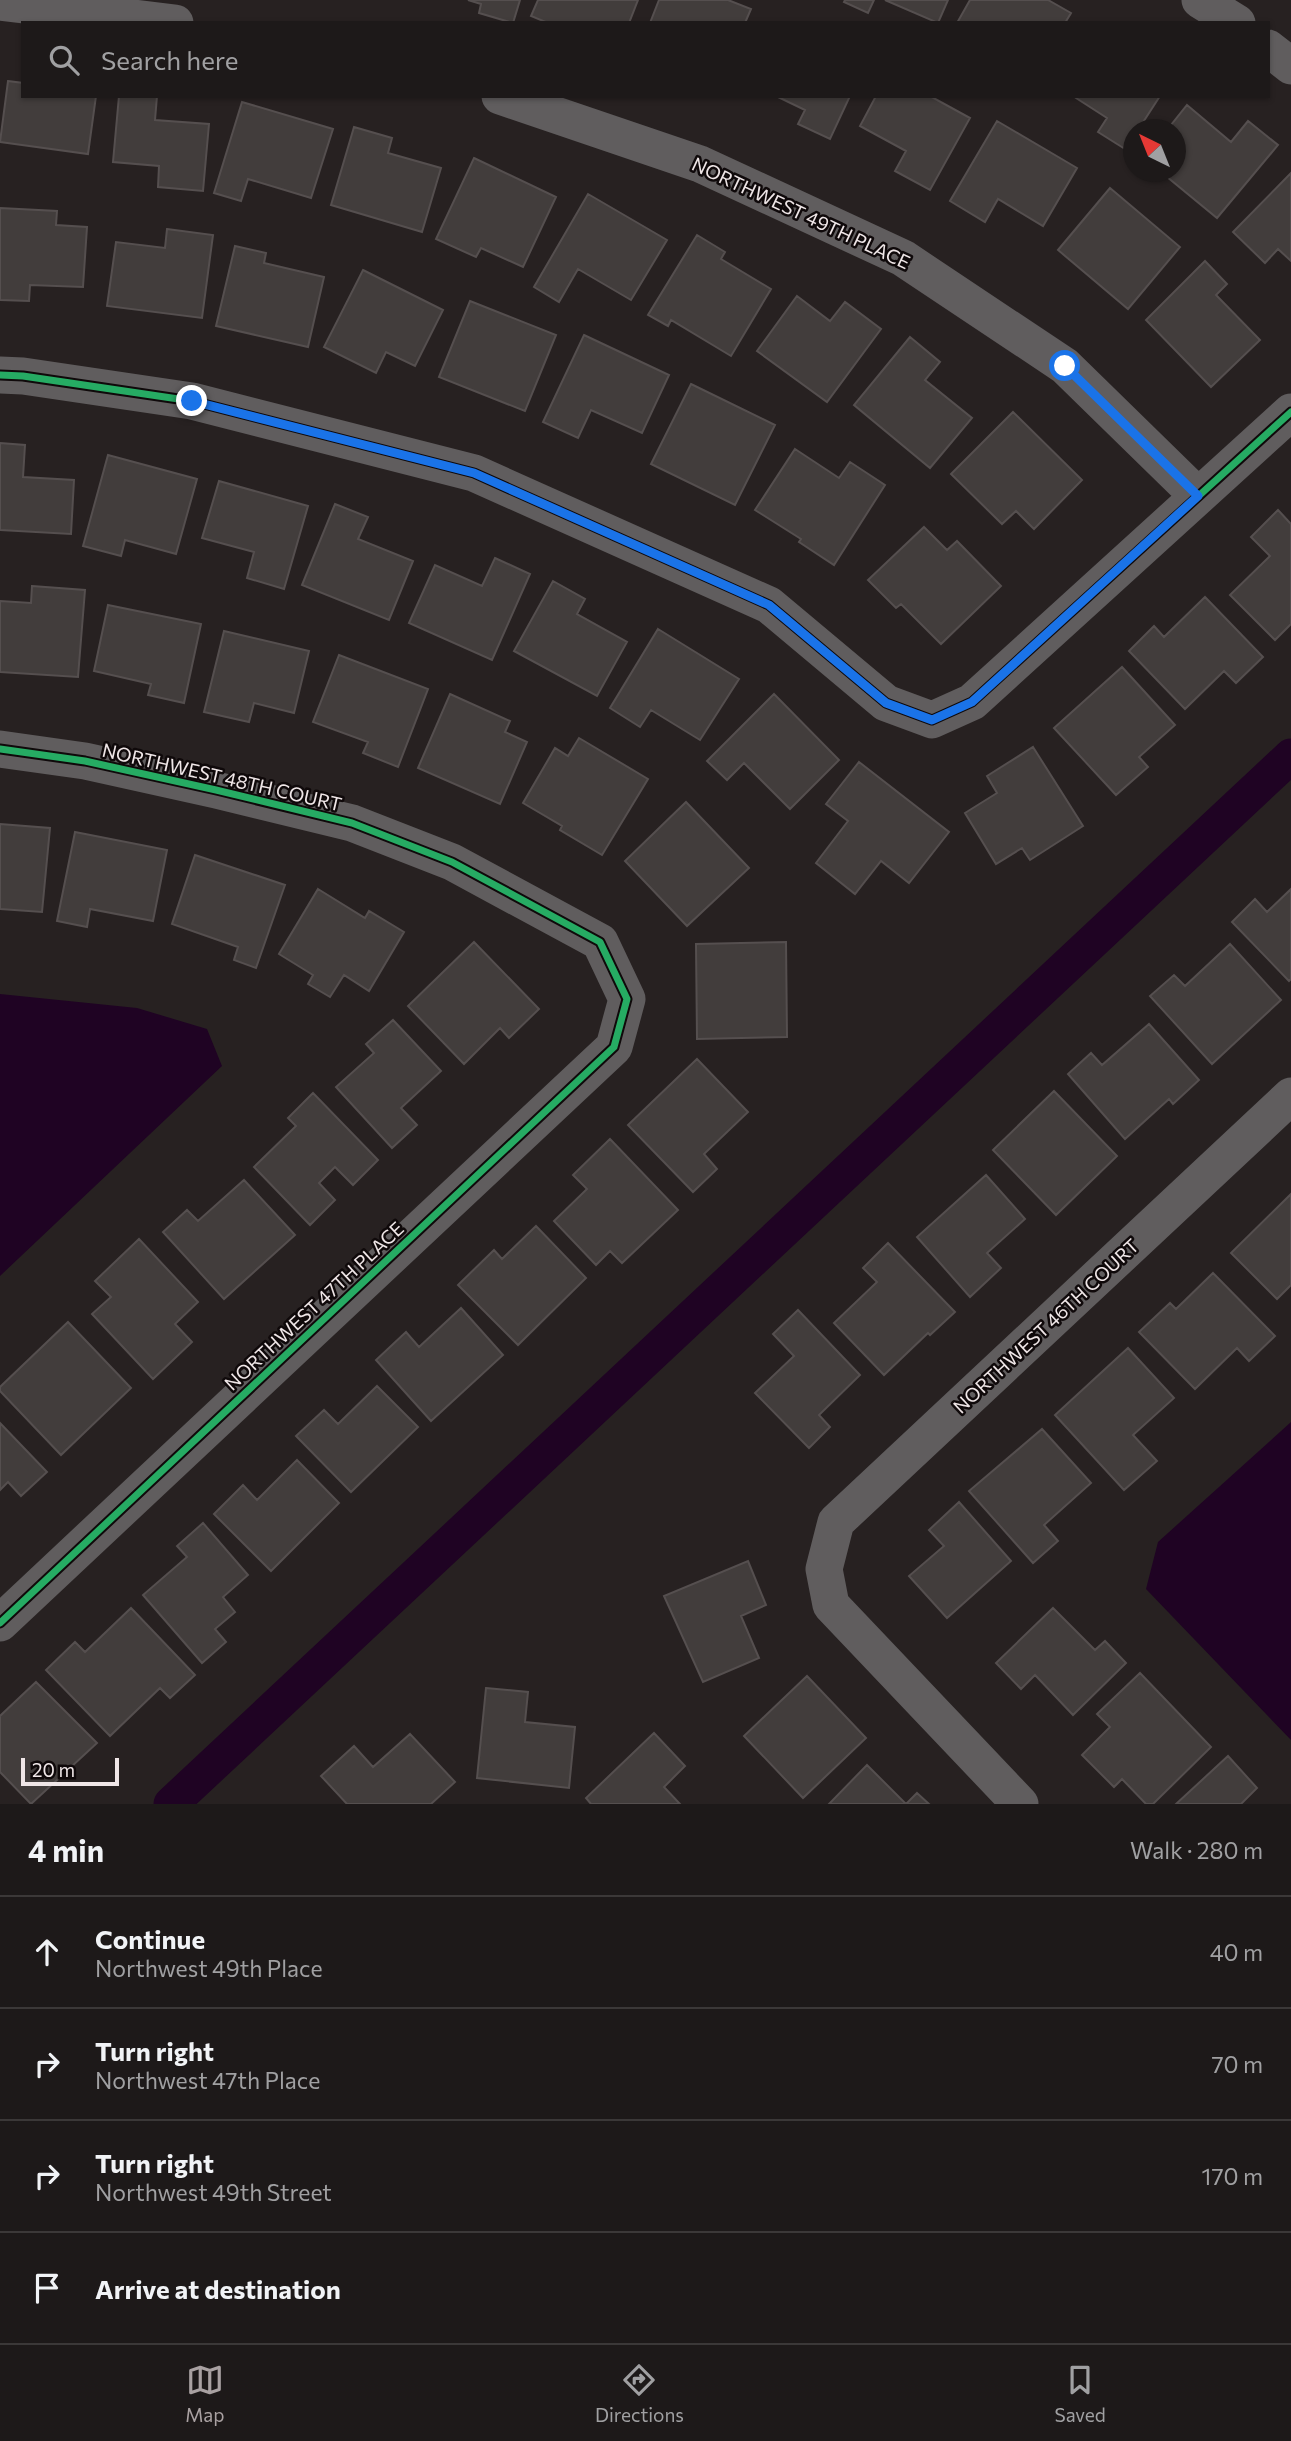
<!DOCTYPE html>
<html lang="en">
<head>
<meta charset="utf-8">
<style>
	:root { --surface:#1d1919; --page:#252222; --text:#f1f3f6; --muted:#a0a0a2; --line:#3b3838; --accent:#a9a1a2 }
	body { margin:0; font-family:Commissioner,sans-serif; background:var(--page); color:var(--text) }
	.compass { position:absolute; left:1123px; top:119px; width:63px; height:63px; border-radius:50%; background:var(--surface); box-shadow:0 2px 5px #0004; rotate:317deg }
	.scale { position:absolute; left:21px; bottom:18px; width:98px; box-sizing:border-box; padding-left:7px; border:4px solid #efe6e7; border-top:0; font-size:19px; line-height:24px; white-space:nowrap; color:#efe6e7; -webkit-text-stroke:5px #0f090a; paint-order:stroke }
	.stop { position:absolute; width:21px; height:21px; margin:-16px; border:5px solid #1a73e8; border-radius:50%; background:#fff }
	.stop.end { background:#1a73e8; border-color:#fff; box-shadow:0 2px 7px #0008 }
	.list { margin:0; padding:0; list-style:none }
	h2 { display:flex; justify-content:space-between; align-items:center; height:91px; margin:0; padding:0 28px; font-size:30px }
	h2 small { font-size:23px; font-weight:400; color:var(--muted) }
	.list li { display:grid; grid-template-columns:46px 1fr auto; gap:21px; align-items:center; box-sizing:border-box; height:112px; padding:0 28px; border-top:2px solid var(--line) }
	.list b { display:block; font-size:26px; white-space:nowrap }
	.list p { margin:0; font-size:23px; white-space:nowrap; color:var(--muted) }
	.list em { font-size:23px; font-style:normal; color:var(--muted) }
	.icon { flex:none; width:38px; height:38px; fill:none; stroke:currentColor; stroke-width:2; stroke-linecap:round; stroke-linejoin:round }
	.map { position:relative; flex:none; width:1291px; height:1804px; overflow:hidden }
	.search { position:absolute; background:var(--surface); box-shadow:0 2px 5px #0004; left:21px; right:21px; top:21px; height:77px; display:flex; align-items:center; gap:18px; box-sizing:border-box; padding:0 24px; border-radius:0px; color:var(--muted); font-size:26px }
	.sheet { height:539px; background:var(--surface) }
	nav { display:flex; justify-content:space-around; align-items:center; box-sizing:border-box; height:98px; border-top:2px solid var(--line); background:var(--surface); font-size:19px; color:var(--muted) }
	nav a { display:grid; justify-items:center; gap:4px }
	nav .on { color:var(--accent) }
	.map>svg:first-child { display:block }
	.water { fill:#1f0323 }
	.lines { fill:none; stroke-linecap:round; stroke-linejoin:round }
	.canal { stroke:#1f0323; stroke-width:35 }
	.building { fill:#423d3c; stroke:#554f4f; stroke-width:2 }
	.minor { stroke:#605d5e; stroke-width:37 }
	.cycleway-casing { stroke:#0f090a; stroke-width:11 }
	.cycleway { stroke:#26ab63; stroke-width:7 }
	.route { stroke:#1a73e8; stroke-width:9 }
	.labels { text-anchor:middle; stroke-width:5; stroke-linejoin:round; paint-order:stroke }
	.street-label { font-size:19px; fill:#efe6e7; stroke:#0f090a }
</style>
</head>
<body>
<div class="map">
<svg width="1291" height="1804" viewBox="0 0 1291 1804">
	<rect width="100%" height="100%" fill="#272121"/>
	<path class="water" d="M0 994 137 1008 207 1029 222 1066 0 1276Z
		M1291 1422V1740L1146 1589 1158 1542Z"/>
	<g class="lines">
		<path class="canal" d="M171 1804 1291 756"/>
	</g>
	<path class="building" d="M468 0H520L513 23 479 13 481 4Z
		M538 0H638L629 23H548L531 16Z
		M659 0H728L751 9 745 23H650Z
		M845 0H874L868 13 844 2Z
		M885 0H948L938 23Z
		M970 0H1048L1071 13 1065 23H957Z
		M8 81 23 83V96H96L88 154 0 142Z
		M119 96H157L155 120 209 124 203 191 158 187 159 166 113 162Z
		M776 96H850L830 139 798 124 805 110Z
		M876 96H930L970 118 930 190 895 171 906 151 860 126Z
		M1073 96H1160L1138 130H1134V137L1125 149 1098 132 1107 118Z
		M242 102 333 129 311 198 248 179 241 201 214 193Z
		M1187 105 1231 142 1248 121 1278 145 1217 218 1161 172H1176V130H1167Z
		M997 121 1077 168 1043 226 998 199 985 222 950 201Z
		M354 127 392 138 388 153 441 168 422 232 331 205Z
		M474 158 556 197 523 267 481 248 476 257 436 239Z
		M1291 173V261L1278 249 1265 263 1233 232Z
		M1110 188 1180 247 1128 309 1058 250Z
		M588 194 667 240 631 300 578 269 559 302 534 287Z
		M0 208 57 211 56 225 87 227 83 287 30 285 29 301 0 300Z
		M167 229 213 235 202 318 107 306 116 242 165 248Z
		M697 235 725 252 721 259 771 289 731 356 671 320 668 326 648 315Z
		M235 246 266 253 264 263 324 277 308 347 216 326Z
		M1205 261 1227 284 1216 295 1260 340 1211 387 1146 320Z
		M363 270 443 310 415 366 386 352 376 373 324 347Z
		M797 296 830 321 845 302 881 329 827 402 757 351Z
		M470 301 556 335 525 411 439 377Z
		M584 335 669 375 642 433 591 410 578 438 543 422Z
		M910 337 940 362 925 380 972 418 930 468 854 405Z
		M691 384 775 425 735 505 651 464Z
		M1013 412 1082 480 1034 529 1016 511 1002 524 951 474Z
		M0 443 25 445 23 477 74 480 71 534 0 530Z
		M795 449 839 478 850 462 885 485 834 565 799 542 801 539 755 510Z
		M108 455 197 479 176 554 125 540 121 556 83 546Z
		M219 481 308 506 284 589 247 578 254 552 202 538Z
		M335 504 368 517 358 539 413 561 389 620 302 585Z
		M1278 510 1291 524V624L1275 640 1230 595 1270 556 1251 537Z
		M924 527 947 550 957 541 1001 586 941 644 901 604 896 608 868 580Z
		M495 558 530 574 492 660 409 623 435 565 482 586Z
		M553 581 585 599 577 614 627 642 597 696 514 651Z
		M32 586 85 590 78 677 0 672V601L31 603Z
		M1205 597 1263 657 1236 683 1224 671 1185 709 1129 651 1154 626 1164 637Z
		M108 605 201 624 184 703 148 695 151 684 94 671Z
		M658 629 739 679 700 740 651 710 640 727 610 708Z
		M224 631 309 651 294 713 254 703 249 722 204 712Z
		M339 655 428 689 398 767 363 753 368 742 313 722Z
		M1122 667 1175 725 1139 757 1148 767 1116 795 1054 728Z
		M450 694 510 721 505 732 527 742 500 804 418 768Z
		M774 694 839 760 790 809 744 763 727 780 707 761Z
		M579 738 648 779 602 855 560 830 562 826 523 803 555 748 568 756Z
		M1033 747 1083 826 1030 860 1022 848 996 864 965 813 997 793 987 776Z
		M859 762 949 832 909 883 881 861 855 894 816 863 848 821 826 804Z
		M686 802 749 868 687 926 625 861Z
		M0 824 50 828 42 912 0 909Z
		M75 832 167 850 153 921 90 909 87 927 57 921Z
		M195 855 285 885 256 968 234 960 238 947 172 924Z
		M318 889 365 918 369 911 404 932 369 991 344 975 330 997 308 984 313 975 279 954Z
		M1291 889V979L1289 981 1232 922 1255 899 1267 912Z
		M474 942 539 1009 509 1038 500 1028 464 1064 408 1006Z
		M786 942 787 1037 697 1039 696 944Z
		M1230 944 1281 1000 1212 1064 1150 996 1174 975 1185 986Z
		M393 1020 441 1071 401 1108 417 1125 392 1148 336 1087 374 1053 366 1044Z
		M1149 1024 1199 1080 1173 1104 1169 1099 1125 1139 1068 1074 1091 1053 1102 1065Z
		M697 1059 748 1112 704 1154 717 1169 693 1192 628 1125Z
		M1054 1091 1117 1156 1056 1215 993 1150Z
		M313 1093 378 1160 353 1185 335 1167 319 1183 335 1200 310 1225 254 1167 296 1126 288 1118Z
		M610 1139 678 1210 622 1263 610 1251 596 1265 554 1221 587 1189 573 1175Z
		M986 1175 1025 1219 987 1253 1001 1268 970 1297 917 1237Z
		M244 1180 295 1235 224 1299 163 1232 187 1210 198 1221Z
		M1291 1194V1285L1277 1299 1231 1253Z
		M536 1226 586 1278 518 1345 458 1285 494 1250 502 1259Z
		M139 1239 198 1302 175 1324 192 1342 153 1379 92 1314 111 1297 95 1281Z
		M888 1243 955 1312 930 1335 928 1333 884 1375 834 1323 877 1282 863 1268Z
		M1213 1273 1275 1336 1249 1361 1237 1348 1195 1389 1139 1332 1170 1303 1176 1309Z
		M461 1308 503 1355 431 1421 376 1360 406 1332 419 1347Z
		M798 1310 860 1375 819 1415 830 1427 809 1448 755 1393 794 1356 773 1334Z
		M68 1322 131 1388 61 1455 0 1391V1387Z
		M1128 1348 1174 1398 1133 1435 1157 1461 1124 1490 1055 1415Z
		M377 1386 418 1427 351 1492 296 1436 324 1410 338 1424Z
		M0 1423 47 1472 21 1496 8 1482 0 1490Z
		M1042 1429 1091 1483 1044 1525 1058 1541 1033 1563 969 1491Z
		M297 1460 339 1503 271 1571 214 1514 243 1485 257 1500Z
		M959 1502 1011 1561 947 1618 909 1576 944 1546 929 1530Z
		M203 1523 248 1575 223 1597 235 1612 215 1629 226 1642 202 1663 143 1595 187 1557 177 1546Z
		M748 1561 766 1605 741 1616 759 1658 703 1682 664 1596Z
		M131 1608 195 1675 170 1698 160 1688 110 1736 46 1670 75 1642 85 1652Z
		M1053 1608 1095 1650 1105 1641 1126 1663 1073 1715 1035 1675 1021 1689 996 1663Z
		M1140 1673 1211 1747 1153 1804H1146L1122 1779 1114 1787 1082 1755 1110 1727 1097 1714Z
		M807 1676 866 1738 803 1798 744 1736Z
		M36 1682 97 1743 31 1804 0 1772V1716Z
		M486 1688 528 1692 525 1722 575 1727 569 1788 477 1778Z
		M654 1733 685 1766 664 1787 680 1804H591L586 1798Z
		M410 1734 455 1782 431 1804H347L321 1776 354 1746 373 1767Z
		M1228 1756 1257 1788 1241 1804H1176Z
		M867 1765 906 1804H829Z
		M917 1793 929 1804H906Z"/>
	<g class="lines">
		<path class="minor" d="M1200 0 1237 23
			M0 2 175 23
			M1268 48 1291 66
			M500 96 700 164 903 258 1065 366 1198 496
			M0 375 23 376 192 401 474 473 769 605 886 703 932 720 972 702 1291 412
			M0 749 85 761 216 790 352 823 452 862 600 942 627 999 614 1047 0 1623
			M1020 1804 831 1605 824 1569 836 1522 1291 1096"/>
		<g class="cycleway-casing">
			<path id="cycleway" d="M0 375 23 376 192 401 474 473 769 605 886 703 932 720 972 702 1291 412
				M0 749 85 761 216 790 352 823 452 862 600 942 627 999 614 1047 0 1623"/>
		</g>
		<use href="#cycleway" class="cycleway"/>
	</g>
	<g class="lines">
		<path class="route" d="M192 401 474 473 769 605 886 703 932 720 972 702 1198 496 1065 366"/>
	</g>
	<g class="labels">
		<g class="street-label">
			<text transform="translate(801 213) rotate(25)" y="7">NORTHWEST 49TH PLACE</text>
			<text transform="translate(222 777) rotate(13)" y="7">NORTHWEST 48TH COURT</text>
			<text transform="translate(314 1306) rotate(-43)" y="7">NORTHWEST 47TH PLACE</text>
			<text transform="translate(1046 1326) rotate(-43)" y="7">NORTHWEST 46TH COURT</text>
		</g>
	</g>
</svg>
<svg class="compass" viewBox="-18 -18 36 36"><path d="M0-13l5 13h-10z" fill="#e53935"/><path d="M0 13l5-13h-10z" fill="#a0a0a2"/></svg>
<div class="scale">20 m</div>
<div class="stop" style="left:1065px;top:366px"></div>
<div class="stop end" style="left:192px;top:401px"></div>
<div class="search"><svg class="icon" aria-label="search" viewBox="0 0 24 24"><circle cx="10" cy="10" r="6"/><path d="M15 15l6 6"/></svg>Search here</div>
</div>
<section class="sheet">
<h2>4 min<small>Walk · 280 m</small></h2>
<ul class="list">
<li><svg class="icon" aria-label="ahead" viewBox="0 0 24 24"><path d="M12 20V5M6 11l6-6 6 6"/></svg><div><b>Continue</b><p>Northwest 49th Place</p></div><em>40 m</em></li>
<li><svg class="icon" aria-label="right" viewBox="0 0 24 24"><path d="M7 20v-9h11M14 6l5 5-5 5"/></svg><div><b>Turn right</b><p>Northwest 47th Place</p></div><em>70 m</em></li>
<li><svg class="icon" aria-label="right" viewBox="0 0 24 24"><path d="M7 20v-9h11M14 6l5 5-5 5"/></svg><div><b>Turn right</b><p>Northwest 49th Street</p></div><em>170 m</em></li>
<li><svg class="icon" aria-label="arrive" viewBox="0 0 24 24"><path d="M6 21V4h12l-3 4 3 4H6"/></svg><div><b>Arrive at destination</b></div></li>
</ul>
</section>
<nav>
<a class="on"><svg class="icon" aria-label="map" viewBox="0 0 24 24"><path d="M3 6l6-2 6 2 6-2v14l-6 2-6-2-6 2zM9 4v14M15 6v14"/></svg>Map</a>
<a><svg class="icon" aria-label="directions" viewBox="0 0 24 24"><path d="M12 3l9 9-9 9-9-9zM9 14v-3h6M13 9l2 2-2 2"/></svg>Directions</a>
<a><svg class="icon" aria-label="saved" viewBox="0 0 24 24"><path d="M7 4h10v16l-5-4-5 4z"/></svg>Saved</a>
</nav>
</body>
</html>
